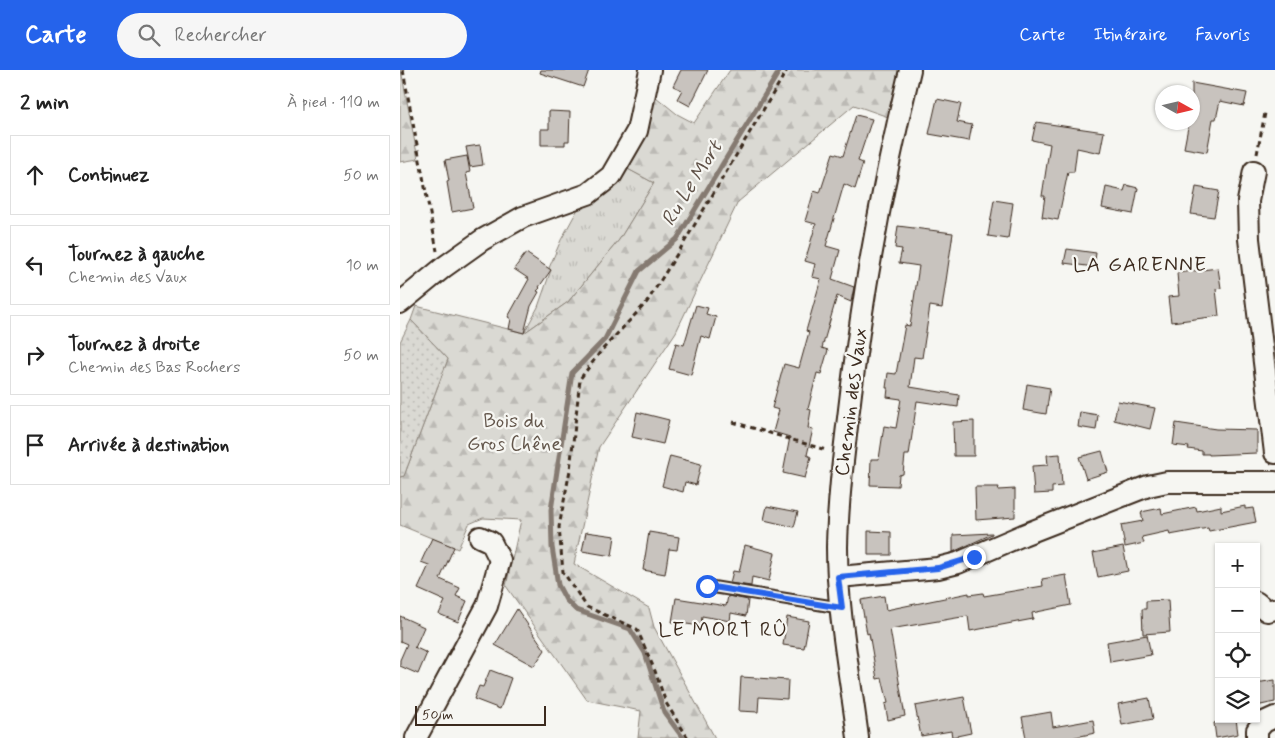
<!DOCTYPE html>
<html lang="fr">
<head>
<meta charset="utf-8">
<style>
	:root { --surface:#fff; --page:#f6f6f6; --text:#222; --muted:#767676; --line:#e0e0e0; --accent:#2563eb }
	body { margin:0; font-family:Mynerve,sans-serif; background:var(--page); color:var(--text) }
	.controls { position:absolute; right:15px; bottom:15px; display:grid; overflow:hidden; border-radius:0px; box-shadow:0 1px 4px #0004 }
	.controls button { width:45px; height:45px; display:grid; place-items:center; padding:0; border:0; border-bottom:1px solid var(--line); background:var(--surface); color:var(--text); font:25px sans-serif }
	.compass { position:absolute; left:755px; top:15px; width:45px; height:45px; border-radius:50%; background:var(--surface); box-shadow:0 1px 4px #0004; rotate:98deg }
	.scale { position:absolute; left:15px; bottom:12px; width:131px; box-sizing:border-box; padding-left:5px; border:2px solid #3b2a1e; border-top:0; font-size:14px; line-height:18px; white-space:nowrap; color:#3b2a1e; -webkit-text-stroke:4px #f6f6f2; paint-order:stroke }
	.stop { position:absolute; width:15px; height:15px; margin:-11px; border:4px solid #2563eb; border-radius:50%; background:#fff }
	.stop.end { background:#2563eb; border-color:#fff; box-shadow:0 1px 5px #0008 }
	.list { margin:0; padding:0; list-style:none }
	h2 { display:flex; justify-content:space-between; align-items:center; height:65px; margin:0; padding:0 20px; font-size:21px }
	h2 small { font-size:16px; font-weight:400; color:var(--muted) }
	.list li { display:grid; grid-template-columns:32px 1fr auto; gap:15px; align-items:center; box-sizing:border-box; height:80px; margin:0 10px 10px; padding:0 10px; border:1px solid var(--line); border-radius:0px }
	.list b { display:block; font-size:19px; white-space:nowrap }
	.list p { margin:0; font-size:16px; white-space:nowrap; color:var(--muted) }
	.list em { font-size:16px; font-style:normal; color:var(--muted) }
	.icon { flex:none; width:28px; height:28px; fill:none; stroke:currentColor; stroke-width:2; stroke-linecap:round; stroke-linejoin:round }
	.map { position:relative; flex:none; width:875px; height:668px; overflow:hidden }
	header { display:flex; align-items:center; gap:30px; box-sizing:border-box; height:70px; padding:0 25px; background:var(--accent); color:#fff }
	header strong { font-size:24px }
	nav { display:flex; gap:28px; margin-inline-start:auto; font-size:18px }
	.search { width:350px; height:45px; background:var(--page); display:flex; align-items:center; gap:12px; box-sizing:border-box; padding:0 18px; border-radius:28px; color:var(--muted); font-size:19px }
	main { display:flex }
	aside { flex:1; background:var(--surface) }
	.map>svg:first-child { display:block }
	.grass { fill:url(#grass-tufts); stroke:#8a8278 }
	.forest { fill:url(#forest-firs); stroke:#8a8278 }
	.garden { fill:url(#garden-dots); stroke:#8a8278 }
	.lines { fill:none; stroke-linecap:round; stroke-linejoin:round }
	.stream { stroke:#857a71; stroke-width:5 }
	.building { fill:#c8c3be; stroke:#3b2a1e }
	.service-casing { stroke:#3b2a1e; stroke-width:14 }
	.minor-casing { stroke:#3b2a1e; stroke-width:24 }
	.path { stroke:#3b2a1e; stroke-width:3; stroke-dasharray:5 4; stroke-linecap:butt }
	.service { stroke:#f6f6f2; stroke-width:10 }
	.minor { stroke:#f6f6f2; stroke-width:20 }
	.route { stroke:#2563eb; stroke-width:6 }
	.labels { text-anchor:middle; stroke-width:4.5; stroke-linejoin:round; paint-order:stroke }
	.street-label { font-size:20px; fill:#3b2a1e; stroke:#f6f6f2 }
	.park-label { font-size:20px; fill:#63564b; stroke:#f6f6f2 }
	.water-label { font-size:21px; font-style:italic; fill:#605248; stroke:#f6f6f2 }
	.neighbourhood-label { font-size:21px; letter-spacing:1px; fill:#3b2a1e; stroke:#f6f6f2 }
</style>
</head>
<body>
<header>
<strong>Carte</strong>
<div class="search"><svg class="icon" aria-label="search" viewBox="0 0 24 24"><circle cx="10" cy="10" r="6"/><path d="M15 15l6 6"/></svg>Rechercher</div>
<nav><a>Carte</a><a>Itinéraire</a><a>Favoris</a></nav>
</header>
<main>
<aside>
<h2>2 min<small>À pied · 110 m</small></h2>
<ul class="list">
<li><svg class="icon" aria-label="ahead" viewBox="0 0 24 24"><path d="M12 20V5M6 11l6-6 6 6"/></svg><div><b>Continuez</b></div><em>50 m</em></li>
<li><svg class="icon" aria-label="left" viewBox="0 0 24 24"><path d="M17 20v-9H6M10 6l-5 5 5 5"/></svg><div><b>Tournez à gauche</b><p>Chemin des Vaux</p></div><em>10 m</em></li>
<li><svg class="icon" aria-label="right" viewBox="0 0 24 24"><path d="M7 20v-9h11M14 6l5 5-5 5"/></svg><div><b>Tournez à droite</b><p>Chemin des Bas Rochers</p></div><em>50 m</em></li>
<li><svg class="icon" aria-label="arrive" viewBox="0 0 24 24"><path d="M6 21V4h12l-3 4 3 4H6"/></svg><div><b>Arrivée à destination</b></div></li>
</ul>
</aside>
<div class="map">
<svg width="875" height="668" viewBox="0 0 875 668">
	<defs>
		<pattern id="grass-tufts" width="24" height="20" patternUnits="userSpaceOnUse" patternTransform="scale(1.25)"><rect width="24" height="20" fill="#dad9d3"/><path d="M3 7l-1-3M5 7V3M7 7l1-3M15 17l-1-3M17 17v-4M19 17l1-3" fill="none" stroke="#bcbab5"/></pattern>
		<pattern id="forest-firs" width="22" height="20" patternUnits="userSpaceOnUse" patternTransform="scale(1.25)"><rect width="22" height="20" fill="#dad9d3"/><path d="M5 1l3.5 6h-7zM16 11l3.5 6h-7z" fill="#bcbab5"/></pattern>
		<pattern id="garden-dots" width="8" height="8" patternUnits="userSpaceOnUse" patternTransform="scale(1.25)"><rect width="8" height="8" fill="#dad9d3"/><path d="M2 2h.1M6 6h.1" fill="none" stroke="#bcbab5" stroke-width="1.8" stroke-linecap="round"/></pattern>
	</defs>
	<rect width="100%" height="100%" fill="#f6f6f2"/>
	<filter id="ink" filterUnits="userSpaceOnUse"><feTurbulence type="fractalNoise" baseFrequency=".02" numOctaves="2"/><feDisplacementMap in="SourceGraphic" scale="10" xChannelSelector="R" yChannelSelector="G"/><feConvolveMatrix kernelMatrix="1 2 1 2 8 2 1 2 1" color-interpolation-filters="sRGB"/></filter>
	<g filter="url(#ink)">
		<path class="grass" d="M226 98 254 113 219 170 168 232 124 263 138 237 151 200 149 198 161 170 179 137 200 128 219 112Z"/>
		<path class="forest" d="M0 0H1L2 5 18 89 0 92Z
			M330 0H502L491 48 454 35 338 132 276 262 199 377 174 494 249 538 254 557 315 668H238L241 641 187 630 106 516 121 450 83 448 69 454 58 479 0 455V407L4 406 48 289 11 250 16 236 124 263 168 232 219 170 254 113 226 98 244 69 256 27 277 44 294 53Z"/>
		<path class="garden" d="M11 250 48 289 4 406 0 407V272Z"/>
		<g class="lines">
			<path class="stream" d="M283 668 264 642 245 583 230 559 176 540 166 530 158 515 152 477 151 440 172 303 205 269 239 201 277 169 380 0"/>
		</g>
		<path class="building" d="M141 0H189L183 17 140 3Z
			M281 0H308L290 36 277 29 282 20 273 16Z
			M792 13 847 23 844 36 820 31 816 49H813L807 82 784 78 789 52H792Z
			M537 29 561 34 557 52 572 55 569 71 529 64Z
			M149 41 170 42 169 71H165V75H141V59H149Z
			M456 45 472 49 458 91 463 93 455 119 444 114 426 176 440 180 432 209 454 217 451 232 437 226 422 278 428 280 421 304 417 303 408 339 411 340 408 358 413 359 407 385 411 387 405 408 383 403 390 367 373 362 379 340 372 338 384 294 399 298 409 262 406 261 421 209 412 207 415 194 405 191 416 154 405 151 414 121 420 123 433 83 443 86Z
			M636 52 704 62 700 83 677 78 674 102H668L658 150 642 147 645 126H642L650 74 632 70Z
			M80 75 83 95 70 97 66 77Z
			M67 86 70 102 66 103 73 138 52 142 47 112 49 111 45 90Z
			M726 115 738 118 733 144 702 138 706 117 724 121Z
			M796 117 819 121 814 147 791 144Z
			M594 130 613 133 608 169 588 166Z
			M498 156 553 163 542 238 530 236 522 288 514 287 510 317 559 325 558 337 517 331 509 385H505L503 404 499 405 498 416 470 415 471 389H479L484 356 496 358 501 329 487 327 488 318H486L488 303 496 304 505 255 510 256 519 196 499 193 502 179 495 178Z
			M667 179 696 183 694 197 664 193Z
			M126 183 151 200 139 217 140 218 137 221 139 222 131 236 124 263 109 259 111 249 108 247 129 209 114 199Z
			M818 198 821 218 816 219 819 246 771 252 768 227 779 226 777 203Z
			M296 235 308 238 306 244 316 247 310 269 301 266 291 305 269 299 276 273 284 275Z
			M627 314 650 318 646 344 623 340Z
			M718 331 755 338 750 359 714 350Z
			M237 342 269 350 263 374 232 367Z
			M680 342 698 345 696 360 678 357Z
			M574 351V386H554L553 352Z
			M776 353 816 359 857 360V383L809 385V384H802V381L788 379 789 377 773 375Z
			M702 381 708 402 686 409 679 387Z
			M660 384 662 416 652 417V423L634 424 632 396 648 395 647 385Z
			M270 386 301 394 296 415 285 412 283 422 262 416Z
			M575 417H599L598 420 615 419V447L576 450Z
			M367 436 398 442 394 457 364 450Z
			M821 436V441L845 436V439L853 438 856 452 809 461 808 458 770 465 769 461 742 467 744 473 725 477 721 455 743 451 741 442 761 438 762 444 796 437 797 441Z
			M468 461 491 462V485H468Z
			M186 462 215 466 212 486 182 481Z
			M249 462 279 467 277 480 269 479 265 504 243 500Z
			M592 463V464L553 482V465Z
			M32 468 54 477 40 509 60 518 56 526 67 531 58 552 39 544 45 531 18 519 29 495 21 492Z
			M345 475 375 483 369 511 352 507 351 516 330 513 333 501 339 502Z
			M723 477 728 501 698 507 693 483Z
			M666 505 671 535 632 543 633 549 570 561 568 546 490 559 505 646 488 650 485 634 488 633 482 608 477 609 469 563 467 564 461 530 484 526 486 540 569 523V525L583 523 584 526 643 516 642 509Z
			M328 526 348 530 346 546 331 543 330 551 302 546 301 556 272 552 276 528 326 536Z
			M768 530 770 562 743 564 742 539H746V531Z
			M117 539 145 580 134 596 95 575Z
			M0 546 24 557 15 578 14 577 27 583 18 604 0 596V590L7 574 0 571Z
			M387 547 409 551 404 578 383 575Z
			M747 565 751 585 710 592 707 572Z
			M90 600 111 608 100 639 74 629 79 616 83 617Z
			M341 607 388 610 387 629 359 627 358 642 339 641Z
			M875 610V632L856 636V613Z
			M564 627 571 663 552 667 551 661 521 666 515 636Z
			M749 628 753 649 722 655 718 634Z
			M651 642 653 657 693 650 695 663 671 668H626L622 647Z
			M817 649H836L838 664 816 668 814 653 817 652Z"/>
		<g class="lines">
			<g class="service-casing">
				<path id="service" d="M307 516 442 538"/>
			</g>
			<g class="minor-casing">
				<path id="minor" d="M854 101 848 131 849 169 875 383
					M0 233 44 197 82 170 123 147 188 124 211 106 237 61 250 0
					M439 507 538 498 558 493 623 465 748 416 767 412H875
					M856 532 867 541 875 539
					M16 668 87 536 100 490 91 472 80 467
					M458 668C450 605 437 540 437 477 438 425 445 374 451 323 464 214 484 107 510 0
					M857 668V660L864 652 875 647"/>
			</g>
			<path class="path" d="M3 0 37 181
				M857 84 865 43
				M333 352 426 380
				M288 668 266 633 255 601 237 559 187 537 163 502 159 457 170 400 180 309 201 281 247 232 279 181 387 0"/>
			<use href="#service" class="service"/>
			<use href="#minor" class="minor"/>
		</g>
	</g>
	<g class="lines" filter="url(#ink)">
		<path class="route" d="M307 516 442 538 438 507 538 498 574 487"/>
	</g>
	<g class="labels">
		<g class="street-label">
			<text transform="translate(450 332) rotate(-83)" y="7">Chemin des Vaux</text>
		</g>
		<g class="park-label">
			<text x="114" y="357">Bois du<tspan x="114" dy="23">Gros Chêne</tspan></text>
		</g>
		<g class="water-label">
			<text transform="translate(291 113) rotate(-58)" y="7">Ru Le Mort</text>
		</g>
		<g class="neighbourhood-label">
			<text x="740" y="201">LA GARENNE</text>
			<text x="323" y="566">LE MORT RÛ</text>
		</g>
	</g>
</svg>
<div class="controls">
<button>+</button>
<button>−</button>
<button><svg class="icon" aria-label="locate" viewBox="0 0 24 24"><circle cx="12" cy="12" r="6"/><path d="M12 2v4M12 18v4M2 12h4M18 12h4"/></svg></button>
<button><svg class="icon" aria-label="layers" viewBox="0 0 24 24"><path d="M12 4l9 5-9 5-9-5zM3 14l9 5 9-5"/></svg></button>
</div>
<svg class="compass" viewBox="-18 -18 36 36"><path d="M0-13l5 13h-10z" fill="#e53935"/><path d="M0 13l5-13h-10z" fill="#767676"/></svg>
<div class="scale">50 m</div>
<div class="stop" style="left:307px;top:516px"></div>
<div class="stop end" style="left:574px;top:487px"></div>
</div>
</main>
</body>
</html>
